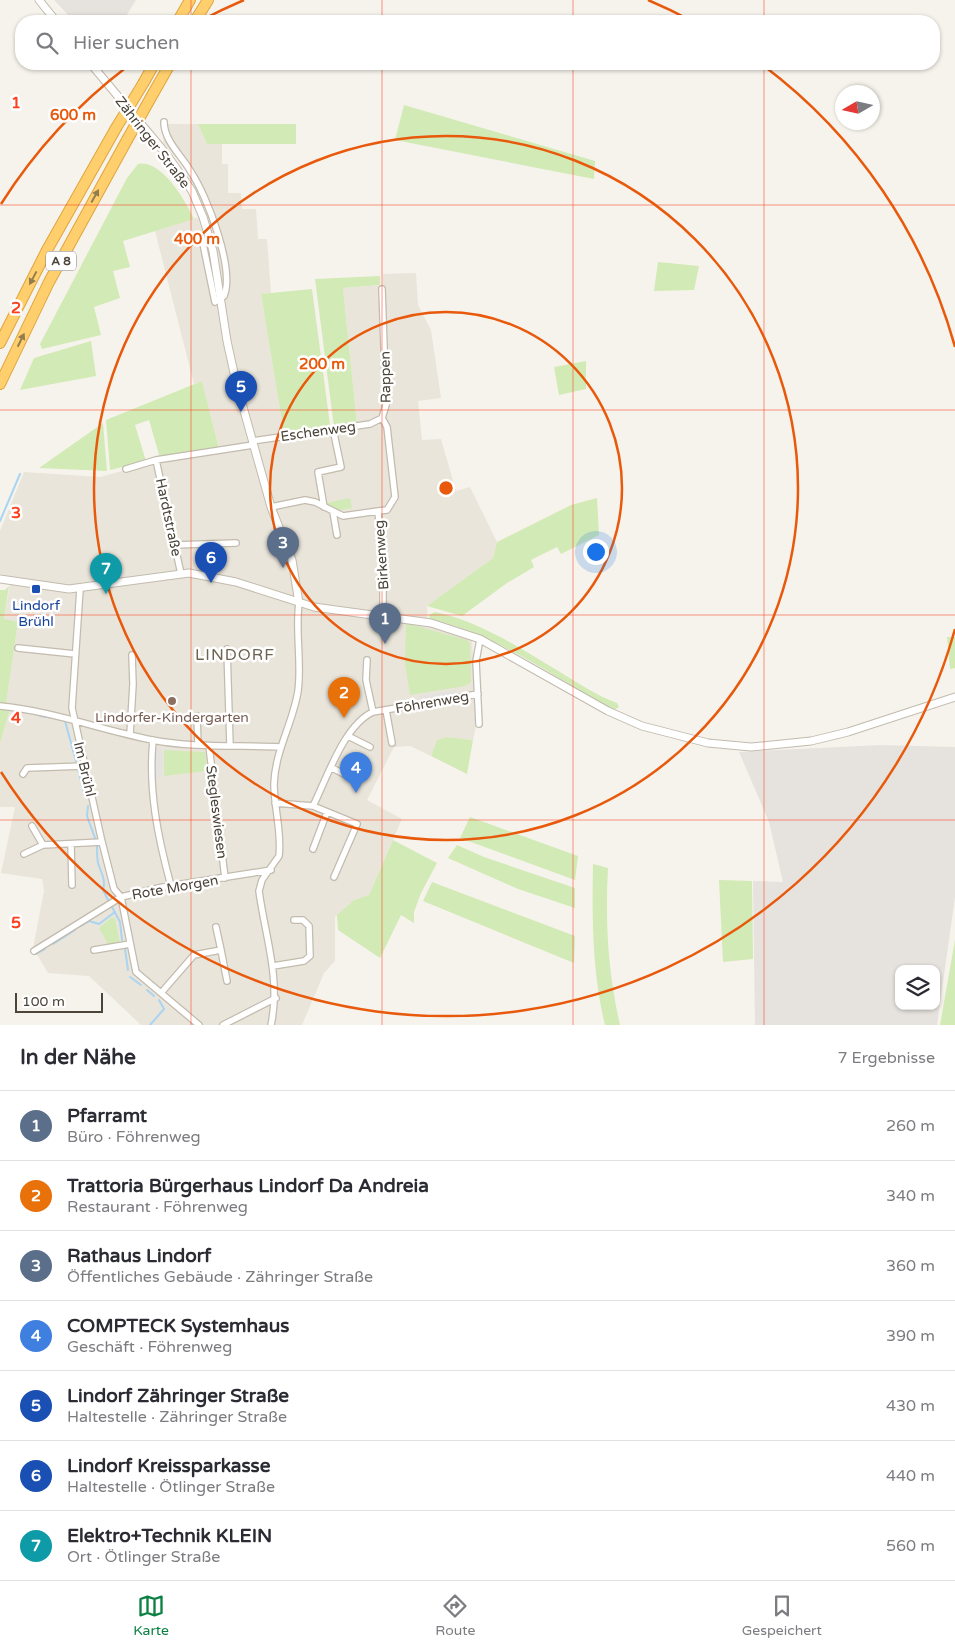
<!DOCTYPE html>
<html lang="de">
<head>
<meta charset="utf-8">
<style>
	:root { --surface:#fff; --page:#f7f7f7; --text:#2b2b33; --muted:#7c7c81; --line:#e1e1e2; --accent:#0b8043 }
	body { margin:0; font-family:"Varela Round",sans-serif; background:var(--page); color:var(--text) }
	.controls { position:absolute; right:15px; bottom:15px; display:grid; overflow:hidden; border-radius:10px; box-shadow:0 1px 4px #0004 }
	.controls button { width:45px; height:45px; display:grid; place-items:center; padding:0; border:0; border-bottom:1px solid var(--line); background:var(--surface); color:var(--text); font:25px sans-serif }
	.compass { position:absolute; left:835px; top:85px; width:45px; height:45px; border-radius:50%; background:var(--surface); box-shadow:0 1px 4px #0004; rotate:261deg }
	.scale { position:absolute; left:15px; bottom:12px; width:88px; box-sizing:border-box; padding-left:5px; border:2px solid #4b4439; border-top:0; font-size:14px; line-height:18px; white-space:nowrap; color:#4b4439; -webkit-text-stroke:4px #fff; paint-order:stroke }
	.you { position:absolute; left:595px; top:551px; width:18px; height:18px; margin:-12px; border:4px solid #fff; border-radius:50%; background:#1a73e8; box-shadow:0 0 0 8px #1a73e833 }
	.badge { display:grid; place-items:center; width:32px; height:32px; border-radius:50%; background:var(--accent); color:#fff; font-size:16px; font-weight:700 }
	.pin { position:absolute; translate:-50% -41px; filter:drop-shadow(0 1px 2px #0008) }
	.pin::after { content:''; position:absolute; top:26px; width:18px; height:15px; background:inherit; clip-path:polygon(0 0,100% 0,50% 100%) }
	.list { margin:0; padding:0; list-style:none }
	h2 { display:flex; justify-content:space-between; align-items:center; height:65px; margin:0; padding:0 20px; font-size:21px }
	h2 small { font-size:16px; font-weight:400; color:var(--muted) }
	.list li { display:grid; grid-template-columns:32px 1fr auto; gap:15px; align-items:center; box-sizing:border-box; height:70px; padding:0 20px; border-top:1px solid var(--line) }
	.list b { display:block; font-size:19px; white-space:nowrap }
	.list p { margin:0; font-size:16px; white-space:nowrap; color:var(--muted) }
	.list em { font-size:16px; font-style:normal; color:var(--muted) }
	.icon { flex:none; width:28px; height:28px; fill:none; stroke:currentColor; stroke-width:2; stroke-linecap:round; stroke-linejoin:round }
	.map { position:relative; flex:none; width:955px; height:1025px; overflow:hidden }
	.search { position:absolute; background:var(--surface); box-shadow:0 1px 4px #0004; left:15px; right:15px; top:15px; height:55px; display:flex; align-items:center; gap:12px; box-sizing:border-box; padding:0 18px; border-radius:20px; color:var(--muted); font-size:19px }
	.sheet { height:555px; background:var(--surface) }
	nav { display:flex; justify-content:space-around; align-items:center; box-sizing:border-box; height:70px; border-top:1px solid var(--line); background:var(--surface); font-size:14px; color:var(--muted) }
	nav a { display:grid; justify-items:center; gap:2px }
	nav .on { color:var(--accent) }
	.map>svg:first-child { display:block }
	.residential { fill:#eae5da }
	.industrial { fill:#e6e2dd; fill-rule:evenodd }
	.green { fill:#d2eab5 }
	.parking { fill:#e5e3e0 }
	.lines { fill:none; stroke-linecap:round; stroke-linejoin:round }
	.stream { stroke:#a9d4f2; stroke-width:2 }
	.minor-casing { stroke:#c2bbae; stroke-width:8 }
	.tertiary-casing { stroke:#c2bbae; stroke-width:9 }
	.motorway-casing { stroke:#e0a43c; stroke-width:12 }
	.minor { stroke:#fff; stroke-width:5.5 }
	.tertiary { stroke:#fff; stroke-width:7 }
	.motorway { stroke:#ffcf6e; stroke-width:10 }
	.motorway-bridge-casing { stroke:#e0a43c; stroke-width:12; stroke-linecap:butt }
	.motorway-bridge { stroke:#ffcf6e; stroke-width:10 }
	.oneway { fill:#937c4e }
	.grid { fill:none; stroke:#fc3f1d; stroke-width:1; stroke-opacity:0.55 }
	.ring { fill:none; stroke:#e8590c; stroke-width:2.5 }
	.transit-dot { fill:#1a4fb4; stroke:#fff; stroke-width:2 }
	.education-dot { fill:#8d6e63; stroke:#fff; stroke-width:2 }
	.labels { text-anchor:middle; stroke-width:5; stroke-linejoin:round; paint-order:stroke }
	.shield { fill:#fff; stroke:#817c74; stroke-width:1 }
	.shield-label { font-size:12px; font-weight:bold; fill:#4b4439 }
	.street-label { font-size:14px; fill:#4b4439; stroke:#fff }
	.transit-label { font-size:14px; fill:#164399; stroke:#fff }
	.education-label { font-size:14px; fill:#785e54; stroke:#fff }
	.quarter-label { font-size:16px; letter-spacing:1px; fill:#6e6250; stroke:#fff }
	.grid-label { font-size:16px; text-anchor:middle; font-weight:bold; fill:#fc3f1d; stroke:#fff; stroke-width:5; stroke-linejoin:round; paint-order:stroke }
	.centre { fill:#e8590c; stroke:#fff; stroke-width:2.5 }
	.ring-label { font-size:15px; text-anchor:middle; font-weight:bold; fill:#e8590c; stroke:#fff; stroke-width:5; stroke-linejoin:round; paint-order:stroke }
</style>
</head>
<body>
<div class="map">
<svg width="955" height="1025" viewBox="0 0 955 1025">
	<rect width="100%" height="100%" fill="#f6f3ec"/>
	<path class="residential" d="M165 124H198L207 144H222V164H228V193H241L242 209H256L258 239H267L271 293 261 294 284 434 357 424 343 288 383 285V274L416 273 418 305 431 330 441 398 418 401 422 440 441 439 456 491 470 487 497 542 493 558 427 606 428 625 472 639 477 721 473 740 447 737 437 740 431 756 410 746 394 747 367 800 402 819 369 895 354 900 335 917V961L324 973 302 1025H141L89 976 48 973 33 948 44 891 42 879 1 873 15 807H0V744L10 709 6 704 18 622 4 620 11 577 0 574V531L24 472 100 477 159 461 220 451 202 381 194 384 155 231 209 214 185 168 163 142Z"/>
	<path class="industrial" d="M54 0H136L123 21H74Z
		M881 745 955 747V897L937 1025H755L753 881 783 882 769 822 739 752ZM899 969H936V1006H899Z"/>
	<path class="green" d="M404 105 595 161 594 179 395 140Z
		M198 124H296V144H207Z
		M138 164C162 159 186 202 194 219L123 241 130 267 113 271 120 298 94 307 101 335 42 349 40 344 127 178Z
		M658 262 699 266 694 290 654 291Z
		M380 276V285L343 288 357 424 334 427 315 279Z
		M312 289 330 425 328 428 284 434 261 294Z
		M91 341 96 376 20 390 34 358Z
		M586 361V389L559 395 554 367Z
		M202 381 219 448 160 458 149 420 135 425 146 461 110 470 106 420Z
		M103 423 107 471 39 468Z
		M350 498 352 508 337 511 326 506V503Z
		M597 498 599 535 561 554 557 547 531 560 534 567 507 583 462 616 427 606 493 558 497 542 571 505Z
		M9 586 4 619 18 622 6 704 0 703V590H5Z
		M435 612C479 621 522 649 560 672 578 683 597 696 617 703L619 707 614 710C554 678 497 634 430 619L429 615Z
		M406 623 467 640 470 644 471 682 465 686 410 695 405 664Z
		M947 637H955V668L950 669Z
		M0 708 10 709 0 744Z
		M447 737 473 740 467 774 431 756 437 740Z
		M164 750 205 752 207 771 164 776Z
		M470 817 578 856 575 880 460 838Z
		M393 840 437 863 421 893 414 912V923L401 915 380 958 338 930 337 915 354 900 369 895Z
		M457 845 484 857 575 888V908L518 889 448 858Z
		M593 864 608 868C605 921 608 973 620 1025H605C592 972 592 918 593 864Z
		M719 880 752 881 753 959 723 962Z
		M432 882 575 936 574 963 423 901Z
		M111 918H115L120 943 109 946 99 928Z
		M955 940V1025H940Z"/>
	<path class="parking" d="M457 690 458 695 419 701 418 696Z
		M154 748H162V778H153Z"/>
	<g class="lines">
		<path class="stream" d="M0 521 20 474
			M40 716 54 718
			M65 721 76 761
			M78 769 85 797
			M88 806 87 816 95 838
			M97 846C97 851 97 858 98 863 101 873 106 879 103 890L108 900
			M112 907 120 922 122 940
			M81 926 89 921 99 924 115 912
			M53 944 75 930
			M125 949 128 970
			M36 954 45 949
			M130 977 141 985
			M147 990 154 996
			M150 1025 164 1009 159 1000"/>
		<g class="minor-casing">
			<path id="minor" d="M164 122C164 141 182 156 191 172 207 196 235 269 224 296L215 302 202 239
				M382 289 386 405 382 418
				M252 441 370 424 382 418
				M156 460 181 574
				M126 469 156 460 253 445
				M271 507 305 500 315 502 343 516 378 511 383 564V615
				M324 507 318 472 341 467 333 429
				M378 511 387 510 395 497 387 427 382 418
				M333 512 337 535
				M174 545 236 543
				M80 589 72 708 102 842 114 889 121 897 136 972 199 1025
				M18 648 75 654
				M227 649 230 746
				M367 660 366 680 373 712
				M0 706C53 711 100 730 152 740 194 748 238 745 281 747
				M386 710 392 743
				M197 716 198 745
				M479 724 476 661 480 639
				M130 735 133 684 132 655
				M348 736 370 747
				M153 740C148 790 158 838 171 886
				M209 746 225 878
				M332 768 356 780
				M23 774 27 768 84 766
				M275 803 313 806 357 824 334 877
				M313 806C327 778 344 725 373 712L478 694
				M32 826 43 845 102 842
				M71 844 72 885
				M313 849 327 812
				M24 854 43 845
				M216 927 221 950
				M94 950 130 944
				M34 951 121 897 163 887 271 870
				M273 966 304 961 310 956 309 926 303 920H294
				M161 993 194 955 221 950 227 981
				M223 1025 276 998
				M271 1025C281 979 265 936 259 891L262 880 279 856C282 832 274 808 274 784 275 751 293 723 298 691 302 662 295 632 299 603"/>
		</g>
		<g class="tertiary-casing">
			<path id="tertiary" d="M39 0 56 21
				M91 64 167 155 192 191 203 217 213 251 227 341 236 382 271 507 292 560 299 603
				M0 579 69 589 189 573 236 582 314 607 431 623 480 639 608 711 642 726 708 743 751 747 811 741 848 732 955 697"/>
		</g>
		<g class="motorway-casing">
			<path id="motorway" d="M178 21 190 0
				M195 21 208 0
				M144 82 154 64
				M154 92 170 64
				M0 343 47 250 116 128
				M0 384 49 282 127 140"/>
		</g>
		<use href="#minor" class="minor"/>
		<use href="#tertiary" class="tertiary"/>
		<use href="#motorway" class="motorway"/>
		<g class="motorway-bridge-casing">
			<path id="motorway-bridge" d="M116 128 144 82
				M127 140 154 92"/>
		</g>
		<use href="#motorway-bridge" class="motorway-bridge"/>
	</g>
	<defs><path id="oneway-solid" d="M-6-.8H1V-3.2L6.5 0L1 3.2V.8H-6Z" transform="scale(1.25)"/></defs>
	<g class="oneway">
		<use href="#oneway-solid" transform="translate(95 196) rotate(-61)"/>
		<use href="#oneway-solid" transform="translate(33 278) rotate(118)"/>
		<use href="#oneway-solid" transform="translate(21 340) rotate(-64)"/>
	</g>
	<path class="grid" d="M191 0V21M382 0V21M573 0V21M764 0V21M191 64V1025M382 64V1025M573 64V1025M764 64V1025M0 205H955M0 410H955M0 615H955M0 820H955"/>
	<g class="ring">
		<circle cx="446" cy="488" r="176"/>
		<circle cx="446" cy="488" r="352"/>
		<path d="M955 629A528 528 0 0 1 1 772M1 204A528 528 0 0 1 128 66M202 20A528 528 0 0 1 244 0M648 0A528 528 0 0 1 690 20M764 66A528 528 0 0 1 955 347"/>
	</g>
	<rect class="transit-dot" x="31" y="584" width="10" height="10" rx="2.5"/>
	<circle class="education-dot" cx="172" cy="701" r="5"/>
	<g class="labels">
		<rect class="shield" x="46" y="251.5" width="30" height="19" rx="4"/>
		<g class="shield-label">
			<text x="61" y="265">A 8</text>
		</g>
		<g class="street-label">
			<text transform="translate(153 142) rotate(52)" y="5">Zähringer Straße</text>
			<text transform="translate(385 377) rotate(-91)" y="5">Rappen</text>
			<text transform="translate(318 431) rotate(-8)" y="5">Eschenweg</text>
			<text transform="translate(169 517) rotate(78)" y="5">Hardtstraße</text>
			<text transform="translate(381 555) rotate(-94)" y="5">Birkenweg</text>
			<text transform="translate(432 702) rotate(-10)" y="5">Föhrenweg</text>
			<text transform="translate(85 769) rotate(77)" y="5">Im Brühl</text>
			<text transform="translate(217 812) rotate(83)" y="5">Stegleswiesen</text>
			<text transform="translate(175 887) rotate(-10)" y="5">Rote Morgen</text>
		</g>
		<g class="transit-label">
			<text x="36" y="610">Lindorf<tspan x="36" dy="16">Brühl</tspan></text>
		</g>
		<g class="education-label">
			<text x="172" y="722">Lindorfer-Kindergarten</text>
		</g>
		<g class="quarter-label">
			<text x="235" y="660">LINDORF</text>
		</g>
	</g>
	<g class="grid-label">
		<text x="16" y="108">1</text>
		<text x="16" y="313">2</text>
		<text x="16" y="518">3</text>
		<text x="16" y="723">4</text>
		<text x="16" y="928">5</text>
	</g>
	<circle cx="446" cy="488" r="8" class="centre"/>
	<g class="ring-label">
		<text x="73" y="120">600 m</text>
		<text x="197" y="244">400 m</text>
		<text x="322" y="369">200 m</text>
	</g>
</svg>
<div class="controls">
<button><svg class="icon" aria-label="layers" viewBox="0 0 24 24"><path d="M12 4l9 5-9 5-9-5zM3 14l9 5 9-5"/></svg></button>
</div>
<svg class="compass" viewBox="-18 -18 36 36"><path d="M0-13l5 13h-10z" fill="#e53935"/><path d="M0 13l5-13h-10z" fill="#7c7c81"/></svg>
<div class="scale">100 m</div>
<div class="you"></div>
<div class="pin badge" style="left:385px;top:644px;background:#5c6f8a">1</div>
<div class="pin badge" style="left:344px;top:718px;background:#e8710a">2</div>
<div class="pin badge" style="left:283px;top:568px;background:#5c6f8a">3</div>
<div class="pin badge" style="left:356px;top:793px;background:#3f7fe0">4</div>
<div class="pin badge" style="left:241px;top:412px;background:#1a4fb4">5</div>
<div class="pin badge" style="left:211px;top:583px;background:#1a4fb4">6</div>
<div class="pin badge" style="left:106px;top:594px;background:#0f9aa8">7</div>
<div class="search"><svg class="icon" aria-label="search" viewBox="0 0 24 24"><circle cx="10" cy="10" r="6"/><path d="M15 15l6 6"/></svg>Hier suchen</div>
</div>
<section class="sheet">
<h2>In der Nähe<small>7 Ergebnisse</small></h2>
<ul class="list">
<li><span class="badge" style="background:#5c6f8a">1</span><div><b>Pfarramt</b><p>Büro · Föhrenweg</p></div><em>260 m</em></li>
<li><span class="badge" style="background:#e8710a">2</span><div><b>Trattoria Bürgerhaus Lindorf Da Andreia</b><p>Restaurant · Föhrenweg</p></div><em>340 m</em></li>
<li><span class="badge" style="background:#5c6f8a">3</span><div><b>Rathaus Lindorf</b><p>Öffentliches Gebäude · Zähringer Straße</p></div><em>360 m</em></li>
<li><span class="badge" style="background:#3f7fe0">4</span><div><b>COMPTECK Systemhaus</b><p>Geschäft · Föhrenweg</p></div><em>390 m</em></li>
<li><span class="badge" style="background:#1a4fb4">5</span><div><b>Lindorf Zähringer Straße</b><p>Haltestelle · Zähringer Straße</p></div><em>430 m</em></li>
<li><span class="badge" style="background:#1a4fb4">6</span><div><b>Lindorf Kreissparkasse</b><p>Haltestelle · Ötlinger Straße</p></div><em>440 m</em></li>
<li><span class="badge" style="background:#0f9aa8">7</span><div><b>Elektro+Technik KLEIN</b><p>Ort · Ötlinger Straße</p></div><em>560 m</em></li>
</ul>
</section>
<nav>
<a class="on"><svg class="icon" aria-label="map" viewBox="0 0 24 24"><path d="M3 6l6-2 6 2 6-2v14l-6 2-6-2-6 2zM9 4v14M15 6v14"/></svg>Karte</a>
<a><svg class="icon" aria-label="directions" viewBox="0 0 24 24"><path d="M12 3l9 9-9 9-9-9zM9 14v-3h6M13 9l2 2-2 2"/></svg>Route</a>
<a><svg class="icon" aria-label="saved" viewBox="0 0 24 24"><path d="M7 4h10v16l-5-4-5 4z"/></svg>Gespeichert</a>
</nav>
</body>
</html>
